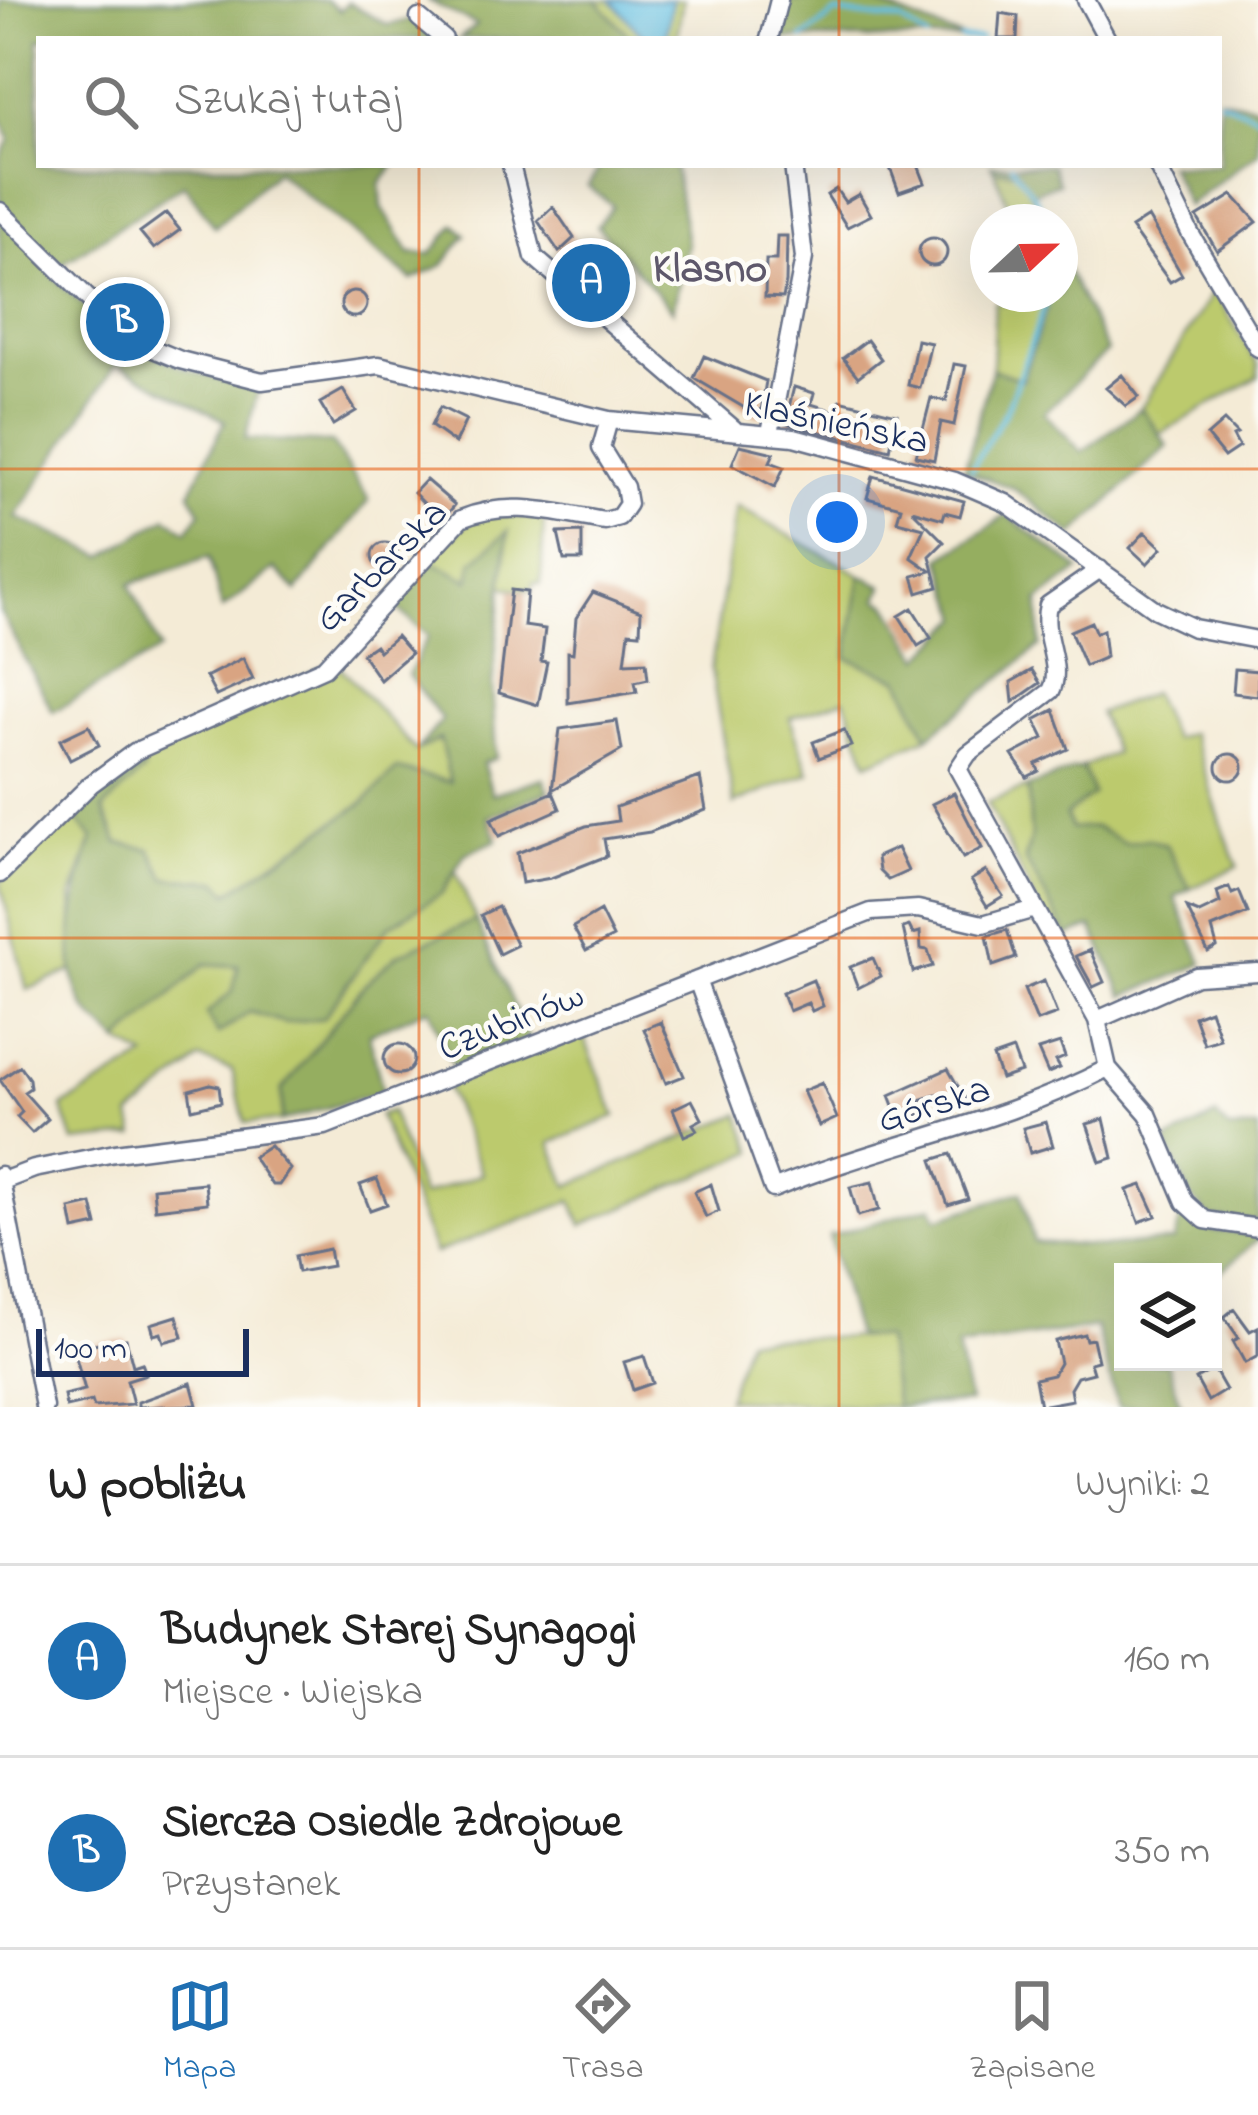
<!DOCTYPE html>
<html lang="pl">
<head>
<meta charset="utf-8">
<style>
	:root { --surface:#fff; --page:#f2f2f2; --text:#222; --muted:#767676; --line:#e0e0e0; --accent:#1f6fb2 }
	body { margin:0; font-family:"Indie Flower",sans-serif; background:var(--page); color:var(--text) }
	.controls { position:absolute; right:36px; bottom:36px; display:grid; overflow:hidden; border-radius:0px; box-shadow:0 12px 48px #0002 }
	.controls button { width:108px; height:108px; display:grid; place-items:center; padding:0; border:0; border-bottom:3px solid var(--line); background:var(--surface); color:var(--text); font:60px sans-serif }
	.compass { position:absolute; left:970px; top:204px; width:108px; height:108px; border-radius:50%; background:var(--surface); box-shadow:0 12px 48px #0002; rotate:68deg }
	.scale { position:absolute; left:36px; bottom:30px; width:213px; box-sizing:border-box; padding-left:12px; border:6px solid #1b2f5e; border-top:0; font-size:33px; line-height:42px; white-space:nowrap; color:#1b2f5e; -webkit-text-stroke:9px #fdfcf7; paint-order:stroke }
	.you { position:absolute; left:837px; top:522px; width:42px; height:42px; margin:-30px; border:9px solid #fff; border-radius:50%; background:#1a73e8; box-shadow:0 0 0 18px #1a73e833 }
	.badge { display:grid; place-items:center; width:78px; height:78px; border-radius:50%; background:var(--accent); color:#fff; font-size:39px; font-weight:700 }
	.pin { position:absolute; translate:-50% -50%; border:6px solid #fff; box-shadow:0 3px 12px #0006 }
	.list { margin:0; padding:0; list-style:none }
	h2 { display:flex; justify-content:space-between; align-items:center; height:156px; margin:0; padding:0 48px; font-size:51px }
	h2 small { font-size:39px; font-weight:400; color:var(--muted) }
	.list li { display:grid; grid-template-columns:78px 1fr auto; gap:36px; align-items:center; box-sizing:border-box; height:192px; padding:0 48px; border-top:3px solid var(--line) }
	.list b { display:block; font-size:45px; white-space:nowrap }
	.list p { margin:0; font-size:39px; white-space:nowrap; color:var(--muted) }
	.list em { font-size:39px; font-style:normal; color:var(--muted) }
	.icon { flex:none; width:66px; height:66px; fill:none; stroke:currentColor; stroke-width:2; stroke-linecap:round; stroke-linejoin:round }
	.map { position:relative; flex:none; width:1258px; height:1407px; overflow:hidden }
	.search { position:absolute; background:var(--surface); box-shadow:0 12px 48px #0002; left:36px; right:36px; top:36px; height:132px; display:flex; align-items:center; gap:30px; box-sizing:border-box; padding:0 42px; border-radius:0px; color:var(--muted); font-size:45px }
	.sheet { height:540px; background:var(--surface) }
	nav { display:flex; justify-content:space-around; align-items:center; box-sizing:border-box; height:168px; border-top:3px solid var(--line); background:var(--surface); font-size:33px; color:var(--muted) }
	nav a { display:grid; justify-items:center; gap:6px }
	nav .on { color:var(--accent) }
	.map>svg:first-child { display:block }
	.green { fill:#bcca6d; stroke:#6c7c66; stroke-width:3 }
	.forest { fill:#95ae60; stroke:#586e5f; stroke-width:3; fill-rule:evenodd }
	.water { fill:#64c0e2; stroke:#4078a0; stroke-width:3 }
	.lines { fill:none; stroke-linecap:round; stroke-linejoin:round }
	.stream { stroke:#64c0e2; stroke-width:4.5 }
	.building { fill:#d9a482 }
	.minor-casing { stroke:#677188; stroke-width:21 }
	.minor { stroke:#fff; stroke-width:16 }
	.grid { fill:none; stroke:#e8590c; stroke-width:3; stroke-opacity:0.55 }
	.labels { text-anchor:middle; stroke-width:9; stroke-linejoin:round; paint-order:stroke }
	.street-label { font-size:39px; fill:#1b2f5e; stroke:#fdfcf7 }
	.neighbourhood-label { font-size:42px; font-weight:bold; fill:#5e586b; stroke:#fdfcf7 }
</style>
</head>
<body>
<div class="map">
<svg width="1258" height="1407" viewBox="0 0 1258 1407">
	<rect width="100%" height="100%" fill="#fdfcf7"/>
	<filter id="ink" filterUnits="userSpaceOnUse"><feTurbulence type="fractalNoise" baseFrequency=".00833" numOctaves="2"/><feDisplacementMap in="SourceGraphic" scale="24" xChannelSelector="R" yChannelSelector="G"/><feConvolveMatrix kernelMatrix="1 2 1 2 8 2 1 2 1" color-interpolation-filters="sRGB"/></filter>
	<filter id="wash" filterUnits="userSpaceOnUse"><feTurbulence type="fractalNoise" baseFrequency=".004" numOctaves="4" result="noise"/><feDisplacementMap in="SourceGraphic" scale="48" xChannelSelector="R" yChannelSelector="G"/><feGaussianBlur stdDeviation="2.7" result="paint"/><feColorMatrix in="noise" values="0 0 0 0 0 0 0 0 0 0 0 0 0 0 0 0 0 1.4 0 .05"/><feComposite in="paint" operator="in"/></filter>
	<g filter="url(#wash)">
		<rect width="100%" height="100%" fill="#f4ebd6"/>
		<path class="green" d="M596 0H683L677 36 632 39Z
			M994 170H1017L1046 222H1015Z
			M1214 290 1258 365V377L1160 434 1141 408Z
			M1025 294H1051L1022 381 992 369 995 303H1025Z
			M736 506 861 575 847 657 900 679 928 737 868 763 845 699 790 718 809 773 734 804 711 669Z
			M478 514 544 517 541 584 534 583 532 591 502 587 507 532 469 581 426 559Z
			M335 661 416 751 440 738 451 782 397 770 363 803 228 893 218 881 166 878 150 849 118 843 103 809 144 770 136 757Z
			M1152 693 1173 739 1191 733C1209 778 1218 823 1238 866L1190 889 1166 845 1149 839 1125 843 1071 830 1066 815 1092 794 1082 767 1115 753 1099 713Z
			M1028 787 1031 837 1025 860 1068 936 1056 943 987 803Z
			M70 812 93 838 72 897 76 969 27 990 0 882Z
			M455 870 476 920 397 955 282 1090V1121L245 1123 232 1070 200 1059 131 1116 135 1136 74 1142 62 1107 146 1057 119 1042 205 964 238 965 232 992C259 1022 285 1023 323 1018L389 926 442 893Z
			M582 1033 616 1116 551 1143 568 1186 740 1114 754 1152 582 1225 572 1201 435 1253 379 1115 391 1111 422 1196 482 1174 446 1086Z
			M885 1337 896 1407 727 1399 747 1338Z"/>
		<path class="forest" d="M0 0H326L340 11 348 2 387 25 411 20 438 39H39V165H395L380 184 382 207 410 253 431 254 455 225 466 235 443 265 412 280 276 171 215 227 184 184 50 272C106 334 174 376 259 387L245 439 332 443 369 500 297 591 275 569 222 609 209 557 130 584 160 650 53 712 0 612V158L10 139 0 118ZM116 364 225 421 190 493 201 512 187 531 167 517 104 556 16 517Z
			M427 0H596L632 39H459L476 25Z
			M789 0H866L965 39H777Z
			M1219 98 1258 106V152L1187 206 1169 165H1219Z
			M601 165H674L687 243 673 311 597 226 613 206 588 186Z
			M991 165H1052L1058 183 1031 194 1017 171 994 170Z
			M1062 260 1107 351 1044 413 1082 452 1141 408 1168 446 1073 535 1013 488 964 470 992 369 1022 380 1051 294H1060Z
			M1007 515 1080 570 1039 601 1040 646 928 737 900 679 847 658 861 575 883 586 878 599 888 604 921 658 961 617 941 558Z
			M508 531 492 686 496 758 483 763 492 794 543 778 549 791 488 817 497 840 465 854 442 893 389 926 323 1018 285 1023 250 1012 218 1034 206 1014 232 992 238 966 205 964 119 1042C109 1032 93 1020 85 1008 58 963 77 883 93 838L70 812 136 757 144 770 103 809 118 843 150 849 166 878 218 881 229 893 363 803 397 769 450 782 440 739 416 751 442 720 408 675 428 636 391 603 426 559 469 580 473 562Z
			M1082 767 1093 794 1066 815 1071 829 1095 827 1125 843 1149 839 1166 845 1190 889 1175 897 1203 964 1124 996 1092 927 1068 936 1025 860 1031 837 1028 787Z
			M476 920 529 1039 453 1067 429 1008 369 1034 383 1092 282 1121V1090L365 984 397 955Z
			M1216 1116 1229 1130 1258 1128V1221L1211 1218 1191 1198 1166 1142Z
			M1021 1192 1034 1242 1105 1247 1174 1241 1184 1209 1212 1231 1258 1233V1239L1213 1279V1272H1123V1362H1167L1182 1407H1118L1096 1327 957 1347 969 1402 896 1407 885 1338 856 1337 829 1236 932 1206 937 1219Z"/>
		<path class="water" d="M611 0H672L665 39H646Z"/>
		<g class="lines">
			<path class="stream" d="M802 39 836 13 902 21 928 39
				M961 39H981
				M1219 100 1258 116
				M1011 165 1038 201 1045 222
				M971 469 1007 409 1049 294"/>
		</g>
		<g id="blocks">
			<path class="building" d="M1000 13 1018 16 1017 39H998Z
				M889 165H918L925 183 899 192Z
				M836 189 845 202 859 194 871 215 847 227 827 195Z
				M1233 195 1257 222 1217 251 1197 217Z
				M553 207 574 238 559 252 538 221Z
				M166 213 180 230 154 249 140 232Z
				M1148 217 1182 275 1170 282 1131 228Z
				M777 236H787L786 282 783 298 765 297 766 260H776Z
				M919 252a14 14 0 1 1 28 0a14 14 0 1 1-28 0Z
				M582 256 619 288 606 302 570 271Z
				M341 304a13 13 0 1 1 26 0a13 13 0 1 1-26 0Z
				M867 340 881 359 858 377 843 358Z
				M917 340 931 343 920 388 908 385Z
				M704 356 766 381 760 417 694 378Z
				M954 364 966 366 954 425 941 422 934 460 916 456 931 398 946 401Z
				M1122 375 1139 397 1126 406 1106 388Z
				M794 387 814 393 811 404 837 412 840 400 897 414 890 450 785 423Z
				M343 390 356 411 333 425 320 403Z
				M440 407 466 420 455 443 431 426Z
				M1224 421 1237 434 1233 436 1239 447 1224 457 1207 436Z
				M740 445 774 453 770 462 784 467 775 487 732 464Z
				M873 476 964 501 960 516 945 512 943 519 912 510 944 542 930 556 938 587 918 593 913 576 931 571 911 557 924 528 897 521 901 507 867 498Z
				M426 480 455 505 441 521 414 493Z
				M582 532V560H564L558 533Z
				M1145 532 1162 548 1147 564 1130 548Z
				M372 556a13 13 0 1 1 26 0a13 13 0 1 1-26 0Z
				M511 590 527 592 524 626 545 629 541 661 547 662 538 705 499 693Z
				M593 592 641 611 640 633 629 632 625 663 646 662 648 679 635 682 637 692 568 703V652L573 653 576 618Z
				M912 608 931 638 918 646 899 616Z
				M1091 622 1096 633 1103 630 1106 657 1085 666 1070 631Z
				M396 636 411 653 380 680 362 654 375 645 379 651Z
				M243 658 253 679 216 696 206 677Z
				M1235 669 1258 671V696L1233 693Z
				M1032 670 1040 683 1013 702 1011 682Z
				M1054 710 1068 749 1036 764 1039 771 1027 777 1012 755 1044 738 1035 720Z
				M617 721 622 750 552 790 560 729Z
				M89 726 99 745 70 760 60 740Z
				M844 730 851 746 819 758 813 742Z
				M1217 767a13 13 0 1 1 26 0a13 13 0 1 1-26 0Z
				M700 777 706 810 650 832 604 839 607 856 551 878 522 883 517 853 586 826 618 821 616 807Z
				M553 792 560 809 499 836 491 819Z
				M954 793 982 848 963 858 932 804Z
				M897 848 908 871 888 880 879 871 877 857Z
				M986 871 1003 896 987 906 971 880Z
				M1229 887 1232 894 1239 891 1248 913 1212 928 1217 947 1208 952 1187 908 1199 913 1220 903 1217 892Z
				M498 907 517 945 499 954 481 915Z
				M600 911 613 937 586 951 573 927Z
				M909 926 913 934 920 932 921 949 928 950 933 966 913 972 903 928Z
				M1007 930 1016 958 993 966 987 936Z
				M1090 950 1104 982 1093 987 1076 956Z
				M873 958 881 976 858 988 850 967Z
				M813 980 823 1006 812 1011 808 1003 789 1011 782 993Z
				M1044 981 1057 1014 1037 1021 1024 989Z
				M1210 1010 1220 1039 1204 1044 1194 1016Z
				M661 1022 684 1076 666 1083 644 1029Z
				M1060 1043 1065 1057 1056 1061 1060 1068 1048 1073 1038 1050Z
				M384 1059a15 15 0 1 1 30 0a15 15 0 1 1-30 0Z
				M1013 1050 1021 1072 1001 1079 993 1057Z
				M20 1066 29 1079 30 1088 24 1092 48 1119 32 1133 17 1117 22 1112 0 1080Z
				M948 1069 966 1100 953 1105 949 1094 942 1093 920 1100 924 1112 901 1124 890 1095Z
				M822 1083 837 1118 819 1126 803 1091Z
				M210 1084 219 1086 221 1102 192 1109 189 1090Z
				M692 1100 702 1119 693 1124 697 1130 684 1136 673 1109Z
				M1104 1119 1113 1158 1100 1162 1087 1124Z
				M1046 1122 1053 1146 1030 1153 1023 1128Z
				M270 1146 290 1169 279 1185H272L253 1157Z
				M951 1154 968 1199 948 1205 932 1160Z
				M377 1179 387 1204 370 1210 360 1185Z
				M872 1182 879 1210 858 1216 850 1187Z
				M205 1183 207 1203 155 1209 153 1188Z
				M711 1184 719 1211 706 1217 694 1192Z
				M1142 1185 1156 1216 1139 1222 1127 1190Z
				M92 1204 97 1225 74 1230 70 1209Z
				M329 1249 332 1266 298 1272 295 1256Z
				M1234 1309 1250 1331 1258 1327V1356L1245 1363 1233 1341 1239 1338 1224 1317Z
				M177 1316 183 1337 164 1342 161 1333 154 1335 151 1324Z
				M1084 1334 1086 1340 1093 1339 1098 1361 1090 1363 1093 1373 1077 1377 1070 1389 1072 1400 1040 1406 1035 1379 1053 1375 1060 1363 1055 1341Z
				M126 1339 133 1366 142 1363 146 1374 127 1380 133 1404 94 1407 92 1401 66 1407 64 1395 85 1390 73 1347Z
				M644 1356 653 1383 633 1390 624 1362Z
				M1214 1369 1226 1390 1208 1401 1196 1379Z
				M191 1383 197 1405 138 1407V1402Z"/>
		</g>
	</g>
	<g filter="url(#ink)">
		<use href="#blocks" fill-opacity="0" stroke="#677188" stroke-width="3"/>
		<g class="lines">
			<g class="minor-casing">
				<path id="minor" d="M1086 0 1107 39
					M419 18 444 39
					M769 39 779 0
					M511 165 534 257 734 429
					M1157 165 1190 233 1258 348
					M0 211 104 314 151 348 180 360 262 381 379 365 609 420 794 437 955 481 1006 503 1156 610 1194 628 1258 640
					M770 433 804 258 793 165
					M1100 569 1048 605C1040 635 1064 666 1051 691L968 754 958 769 1097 1020 1108 1068 1148 1114 1185 1202 1205 1220 1258 1228
					M0 874 91 784 136 751 324 668 461 519C508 499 555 513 605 521L619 517 628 504 625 487 601 448 609 420
					M697 980 773 1189C885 1143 999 1125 1108 1068
					M1097 1020 1196 976 1258 972
					M0 1175 44 1407
					M0 1182 34 1169 115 1153 325 1126 871 912 918 909 983 924 1031 910"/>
			</g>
			<use href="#minor" class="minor"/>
		</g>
	</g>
	<path class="grid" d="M419 0V39M839 0V39M419 165V1407M839 165V1407M0 469H1258M0 938H1258"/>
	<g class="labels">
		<g class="street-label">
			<text transform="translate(837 420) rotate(12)" y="14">Klaśnieńska</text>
			<text transform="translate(379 564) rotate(-45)" y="14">Garbarska</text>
			<text transform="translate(510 1019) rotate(-22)" y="14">Czubinów</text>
			<text transform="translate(933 1102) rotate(-17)" y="14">Górska</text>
		</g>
		<g class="neighbourhood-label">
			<text x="710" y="281">Klasno</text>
		</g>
	</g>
</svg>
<div class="controls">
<button><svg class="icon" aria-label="layers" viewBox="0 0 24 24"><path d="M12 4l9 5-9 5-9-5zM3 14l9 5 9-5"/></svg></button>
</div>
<svg class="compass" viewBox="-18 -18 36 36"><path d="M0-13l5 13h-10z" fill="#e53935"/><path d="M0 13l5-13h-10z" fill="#767676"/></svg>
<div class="scale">100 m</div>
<div class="you"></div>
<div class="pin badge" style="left:591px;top:283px">A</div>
<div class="pin badge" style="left:125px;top:322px">B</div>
<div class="search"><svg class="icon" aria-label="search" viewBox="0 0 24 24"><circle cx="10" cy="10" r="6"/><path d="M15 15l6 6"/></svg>Szukaj tutaj</div>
</div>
<section class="sheet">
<h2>W pobliżu<small>Wyniki: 2</small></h2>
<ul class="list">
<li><span class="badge">A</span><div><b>Budynek Starej Synagogi</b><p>Miejsce · Wiejska</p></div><em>160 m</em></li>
<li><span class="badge">B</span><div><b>Siercza Osiedle Zdrojowe</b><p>Przystanek</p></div><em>350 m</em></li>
</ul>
</section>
<nav>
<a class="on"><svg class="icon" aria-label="map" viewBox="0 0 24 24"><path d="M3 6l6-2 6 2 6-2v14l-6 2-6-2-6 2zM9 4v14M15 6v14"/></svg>Mapa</a>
<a><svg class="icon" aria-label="directions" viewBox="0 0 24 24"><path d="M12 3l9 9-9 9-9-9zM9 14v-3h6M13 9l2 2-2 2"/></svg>Trasa</a>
<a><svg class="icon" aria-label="saved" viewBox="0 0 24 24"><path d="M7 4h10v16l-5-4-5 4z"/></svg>Zapisane</a>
</nav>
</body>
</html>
